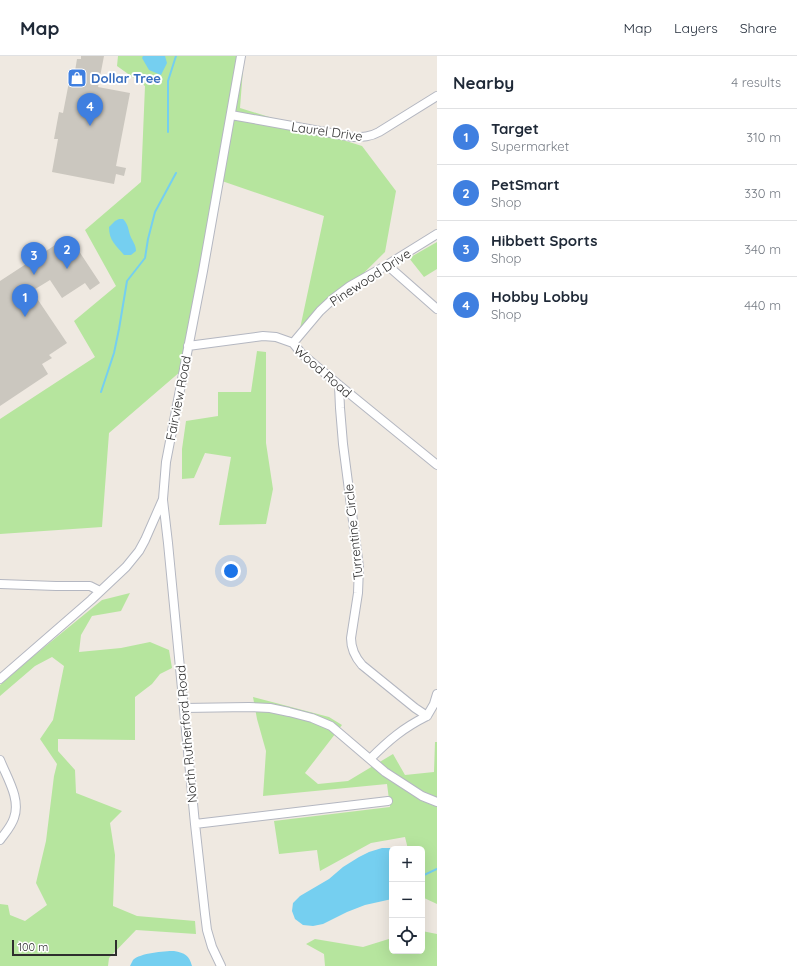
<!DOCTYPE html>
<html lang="en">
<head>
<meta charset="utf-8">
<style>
	:root { --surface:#fff; --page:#f6f6f7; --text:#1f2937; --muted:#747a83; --line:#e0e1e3; --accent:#4264fb }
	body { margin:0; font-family:Quicksand,sans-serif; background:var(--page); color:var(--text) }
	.controls { position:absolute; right:12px; bottom:12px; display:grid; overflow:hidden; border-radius:6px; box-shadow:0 4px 16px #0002 }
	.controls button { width:36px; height:36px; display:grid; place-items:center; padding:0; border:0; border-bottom:1px solid var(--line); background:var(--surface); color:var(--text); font:20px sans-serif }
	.scale { position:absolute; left:12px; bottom:10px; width:105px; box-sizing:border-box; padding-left:4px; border:2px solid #2e2e2e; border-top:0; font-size:11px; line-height:14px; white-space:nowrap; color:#2e2e2e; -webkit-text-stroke:3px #fff; paint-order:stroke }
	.you { position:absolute; left:231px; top:515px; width:14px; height:14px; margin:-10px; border:3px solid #fff; border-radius:50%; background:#1a73e8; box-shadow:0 0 0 6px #1a73e833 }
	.badge { display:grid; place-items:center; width:26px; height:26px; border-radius:50%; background:var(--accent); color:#fff; font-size:13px; font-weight:700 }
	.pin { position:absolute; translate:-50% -33px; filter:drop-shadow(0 1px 2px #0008) }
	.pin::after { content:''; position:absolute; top:21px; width:14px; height:12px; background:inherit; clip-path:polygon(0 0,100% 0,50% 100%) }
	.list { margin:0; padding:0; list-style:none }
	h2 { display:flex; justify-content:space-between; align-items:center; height:52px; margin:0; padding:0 16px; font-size:17px }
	h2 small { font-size:13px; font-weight:400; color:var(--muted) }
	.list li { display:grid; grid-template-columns:26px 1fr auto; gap:12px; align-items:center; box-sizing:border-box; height:56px; padding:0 16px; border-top:1px solid var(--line) }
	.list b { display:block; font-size:15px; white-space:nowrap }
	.list p { margin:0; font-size:13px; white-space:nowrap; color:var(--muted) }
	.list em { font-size:13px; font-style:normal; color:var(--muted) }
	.icon { flex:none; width:22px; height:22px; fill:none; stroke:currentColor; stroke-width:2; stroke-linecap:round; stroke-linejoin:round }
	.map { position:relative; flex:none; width:437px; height:910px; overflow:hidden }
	header { display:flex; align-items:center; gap:24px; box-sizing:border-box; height:56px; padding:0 20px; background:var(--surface); border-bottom:1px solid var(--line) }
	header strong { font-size:19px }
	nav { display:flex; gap:22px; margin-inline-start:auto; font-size:14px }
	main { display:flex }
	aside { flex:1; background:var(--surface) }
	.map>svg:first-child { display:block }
	.green { fill:#b6e59e }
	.water { fill:#75cff0 }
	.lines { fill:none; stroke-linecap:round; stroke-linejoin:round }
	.stream { stroke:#75cff0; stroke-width:2 }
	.building { fill:#cbc7bf }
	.minor-casing { stroke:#b4b7c1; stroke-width:10 }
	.minor { stroke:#fff; stroke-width:8 }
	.labels { text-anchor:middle; stroke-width:4; stroke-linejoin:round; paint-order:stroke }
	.shop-label { font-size:13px; font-weight:bold; fill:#366cbe; stroke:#fff; text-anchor:start }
	.street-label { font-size:13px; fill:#2e2e2e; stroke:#fff }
</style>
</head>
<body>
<header>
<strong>Map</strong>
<nav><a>Map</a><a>Layers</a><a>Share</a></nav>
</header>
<main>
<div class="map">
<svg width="437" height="910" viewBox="0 0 437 910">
	<rect width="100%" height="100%" fill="#efe9e1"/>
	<path class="green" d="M118 0H244L240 52 362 90 396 135 385 196 298 282 324 160 219 124 181 315 109 377 102 471 0 478V363L95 301 74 265 116 230 85 174 141 126 145 30 117 10Z
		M437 186V213L424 221 409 202Z
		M257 295 266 296V387L273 433 266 468 219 469 231 401 205 397 194 422 182 423V393L186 365 218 360V336H251Z
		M130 537 121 555 92 560 81 579 79 596 121 592 150 586 169 594 172 612 160 618 152 628 135 641V684L58 683V695L75 714 76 737 122 755 110 767 115 799 113 850 137 860 195 865 196 878 136 874 109 902 108 910H0V848L8 849 10 859 25 865 47 849 36 827 46 785 54 720 57 708 40 683 53 664 64 610 52 601 35 610 0 640V629L31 602 102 544Z
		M253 641 329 661 342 669 305 717 318 728 348 725 393 698 405 719 434 716 435 686H437V848L422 841V793H408L405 781 371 787 320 815 317 794 279 798 274 765 390 751 387 728 263 740 266 695 257 663Z
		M422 875 437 878V910H325L324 898 306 888 315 883 363 891 392 882V895H422Z"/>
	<path class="water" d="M143 0H165L167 7 161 19 149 14 142 2Z
		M119 163H123C128 168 128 172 130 179 132 185 136 188 136 195L131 199H124C116 189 109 185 109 171L115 165Z
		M382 792H391L396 793H392V843L365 849 347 856 323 868 313 870 303 869 295 863 292 855 293 847 300 840 329 823 343 811 359 801 369 796Z
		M174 895C185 897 189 899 192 910H130C131 908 132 906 133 904 140 897 164 895 174 895Z"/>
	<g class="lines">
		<path class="stream" d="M168 76V25L176 0
			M101 336 114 297 119 273 127 225 145 202 148 183 155 156 176 117
			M422 820 437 813"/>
	</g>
	<path class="building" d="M81 0H104L98 31 130 37 116 110 126 112 124 120 116 118 114 128 52 116 58 83H54L59 56 63 57 69 26 73 27 77 3H81Z
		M69 180 100 227 90 234 85 227 62 242 50 224 32 235 67 287 49 299 52 302 42 308 48 318 0 350V225Z"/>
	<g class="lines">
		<g class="minor-casing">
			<path id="minor" d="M231 59 353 81C363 81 370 81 379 76L437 40
				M387 209 437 253
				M293 287 320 255 334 242 350 230 387 209 437 178
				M188 290 263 280 276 281 293 287 302 298 339 329 437 409
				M339 329 340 352 343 388 359 511 358 537 351 582C351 593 355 601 362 609L415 652 427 660 434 648 437 638
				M163 444 168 487 195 768 205 858 207 874 212 891 221 910
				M0 528 56 530H90L100 535
				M0 623 91 544 126 511 139 495 145 484 163 443 166 406 203 215 241 0
				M184 652 249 651 270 652 289 656 312 662 331 670 385 716 422 740 437 746
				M370 703C389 684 403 672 427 660
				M0 704C7 722 21 743 14 762 11 771 5 777 0 784
				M195 768 388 745"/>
		</g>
		<use href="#minor" class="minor"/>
	</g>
	<defs>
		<g id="shop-square" transform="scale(1)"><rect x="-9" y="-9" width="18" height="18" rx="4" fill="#3f7fe0" stroke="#fff"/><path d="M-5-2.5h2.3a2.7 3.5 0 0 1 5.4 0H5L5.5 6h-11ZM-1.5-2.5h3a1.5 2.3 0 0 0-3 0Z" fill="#fff"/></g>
	</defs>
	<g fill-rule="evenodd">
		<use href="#shop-square" x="77" y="22"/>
	</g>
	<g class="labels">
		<g class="shop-label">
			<text x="91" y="27">Dollar Tree</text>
		</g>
		<g class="street-label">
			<text transform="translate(327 75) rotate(8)" y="5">Laurel Drive</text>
			<text transform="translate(370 221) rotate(-33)" y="5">Pinewood Drive</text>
			<text transform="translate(323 315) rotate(41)" y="5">Wood Road</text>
			<text transform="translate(178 342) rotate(-79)" y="5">Fairview Road</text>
			<text transform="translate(353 476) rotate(-96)" y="5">Turrentine Circle</text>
			<text transform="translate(186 678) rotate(-95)" y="5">North Rutherford Road</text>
		</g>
	</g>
</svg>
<div class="controls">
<button>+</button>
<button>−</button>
<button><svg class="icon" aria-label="locate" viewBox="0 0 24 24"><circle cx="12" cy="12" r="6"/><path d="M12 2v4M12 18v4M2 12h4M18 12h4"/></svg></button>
</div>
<div class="scale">100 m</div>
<div class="you"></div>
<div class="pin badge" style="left:25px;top:261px;background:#3f7fe0">1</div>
<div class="pin badge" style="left:67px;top:213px;background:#3f7fe0">2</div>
<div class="pin badge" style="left:34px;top:219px;background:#3f7fe0">3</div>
<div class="pin badge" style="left:90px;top:70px;background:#3f7fe0">4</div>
</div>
<aside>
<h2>Nearby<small>4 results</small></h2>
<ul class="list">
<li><span class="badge" style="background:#3f7fe0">1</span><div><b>Target</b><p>Supermarket</p></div><em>310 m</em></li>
<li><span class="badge" style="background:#3f7fe0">2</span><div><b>PetSmart</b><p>Shop</p></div><em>330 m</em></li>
<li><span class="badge" style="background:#3f7fe0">3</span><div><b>Hibbett Sports</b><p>Shop</p></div><em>340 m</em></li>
<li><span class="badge" style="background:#3f7fe0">4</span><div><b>Hobby Lobby</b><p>Shop</p></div><em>440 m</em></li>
</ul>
</aside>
</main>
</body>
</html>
